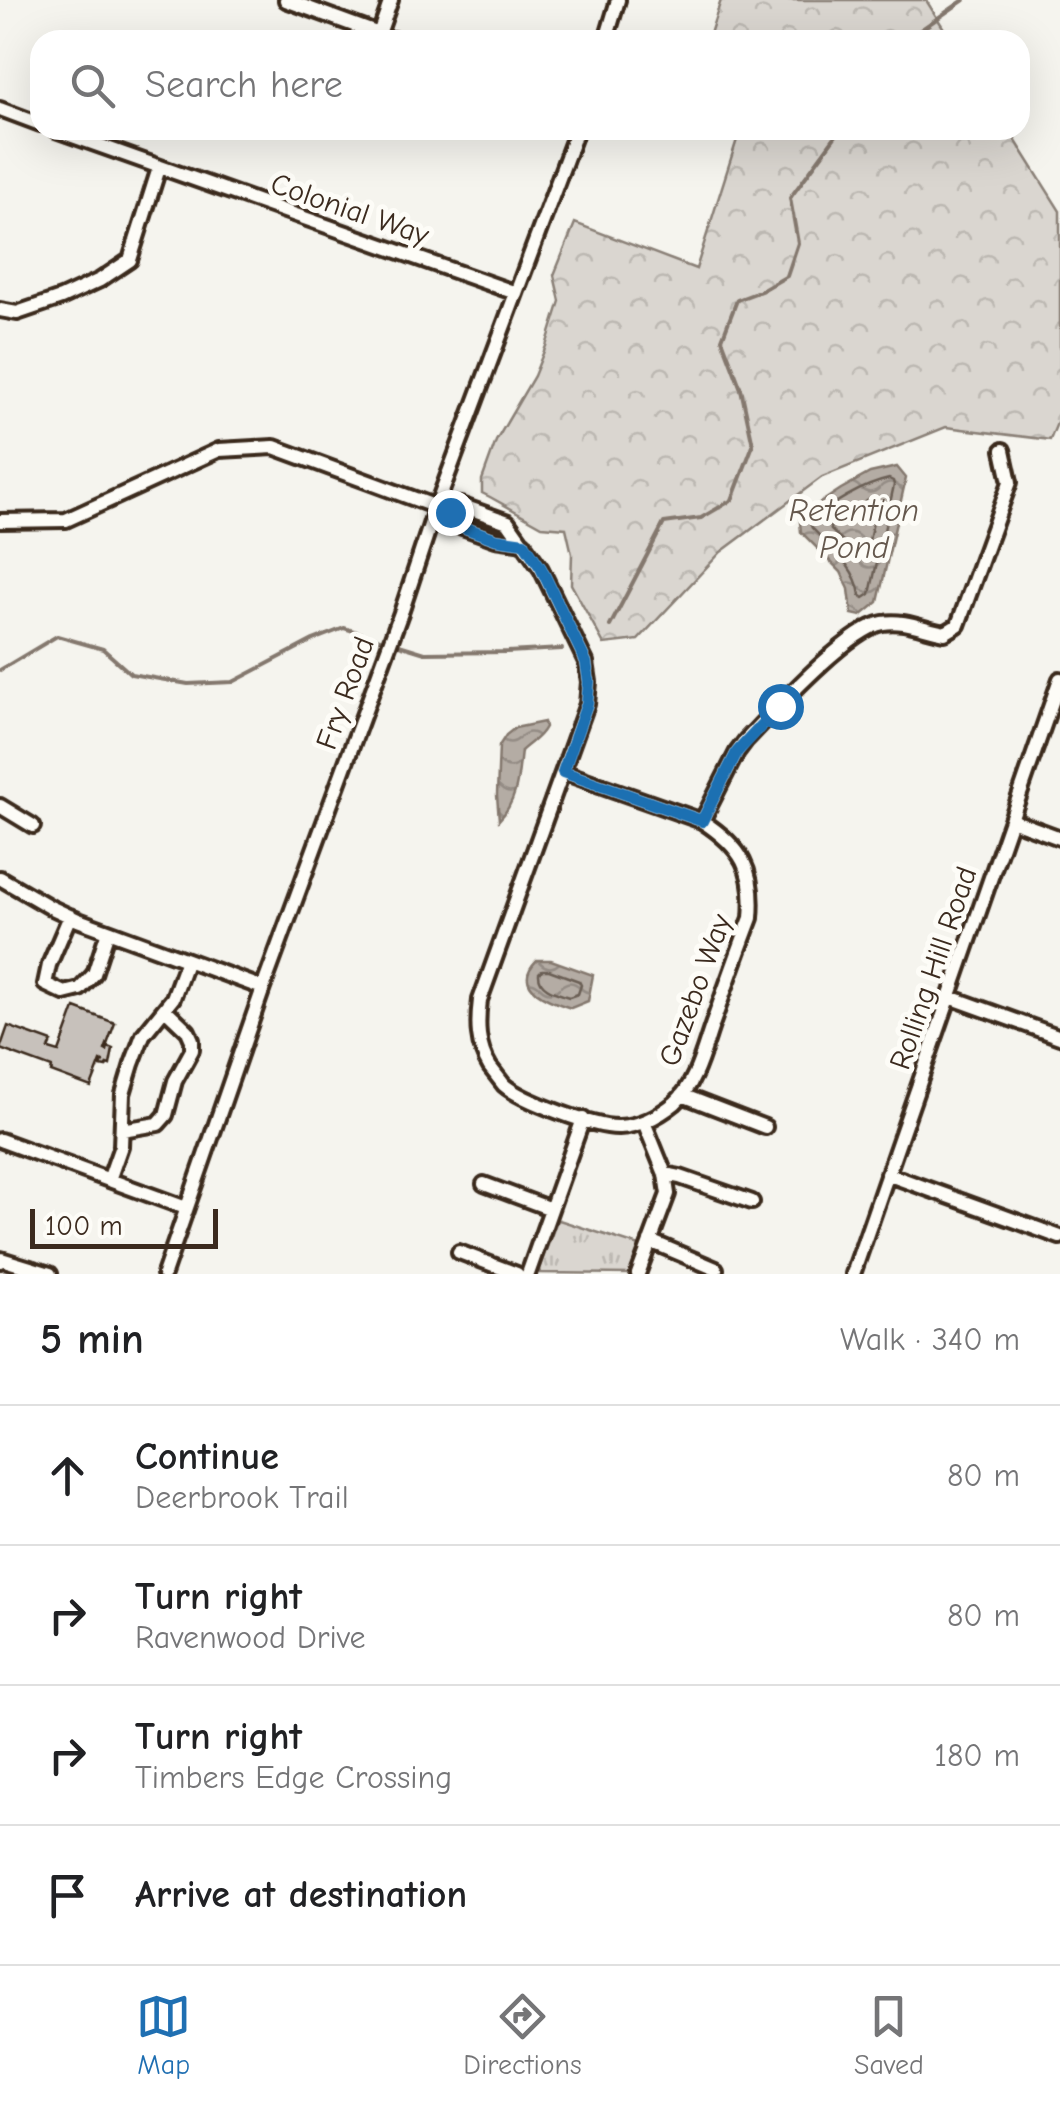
<!DOCTYPE html>
<html lang="en">
<head>
<meta charset="utf-8">
<style>
	:root { --surface:#fff; --page:#f6f6f6; --text:#202124; --muted:#757577; --line:#e0e0e0; --accent:#1f6fb2 }
	body { margin:0; font-family:"Comic Neue",sans-serif; background:var(--page); color:var(--text) }
	.scale { position:absolute; left:30px; bottom:25px; width:188px; box-sizing:border-box; padding-left:10px; border:5px solid #3b2a1e; border-top:0; font-size:28px; line-height:35px; white-space:nowrap; color:#3b2a1e; -webkit-text-stroke:8px #fdfcf7; paint-order:stroke }
	.stop { position:absolute; width:30px; height:30px; margin:-22px; border:8px solid #1f6fb2; border-radius:50%; background:#fff }
	.stop.end { background:#1f6fb2; border-color:#fff; box-shadow:0 2px 10px #0008 }
	.list { margin:0; padding:0; list-style:none }
	h2 { display:flex; justify-content:space-between; align-items:center; height:130px; margin:0; padding:0 40px; font-size:42px }
	h2 small { font-size:32px; font-weight:400; color:var(--muted) }
	.list li { display:grid; grid-template-columns:65px 1fr auto; gap:30px; align-items:center; box-sizing:border-box; height:140px; padding:0 40px; border-top:2px solid var(--line) }
	.list b { display:block; font-size:38px; white-space:nowrap }
	.list p { margin:0; font-size:32px; white-space:nowrap; color:var(--muted) }
	.list em { font-size:32px; font-style:normal; color:var(--muted) }
	.icon { flex:none; width:55px; height:55px; fill:none; stroke:currentColor; stroke-width:2; stroke-linecap:round; stroke-linejoin:round }
	.map { position:relative; flex:none; width:1060px; height:1274px; overflow:hidden }
	.search { position:absolute; background:var(--surface); box-shadow:0 10px 40px #0002; left:30px; right:30px; top:30px; height:110px; display:flex; align-items:center; gap:25px; box-sizing:border-box; padding:0 35px; border-radius:30px; color:var(--muted); font-size:38px }
	.sheet { height:690px; background:var(--surface) }
	nav { display:flex; justify-content:space-around; align-items:center; box-sizing:border-box; height:140px; border-top:2px solid var(--line); background:var(--surface); font-size:28px; color:var(--muted) }
	nav a { display:grid; justify-items:center; gap:5px }
	nav .on { color:var(--accent) }
	.map>svg:first-child { display:block }
	.forest { fill:url(#forest-crowns); stroke:#8a8077; stroke-width:2.5 }
	.park { fill:url(#park-tufts); stroke:#8a8077; stroke-width:2.5 }
	.water { fill:url(#water-waves); stroke:#84786e; stroke-width:2.5 }
	.lines { fill:none; stroke-linecap:round; stroke-linejoin:round }
	.shore { stroke:#6b5e54; stroke-width:2.5 }
	.stream { stroke:#84786e; stroke-width:4 }
	.building { fill:#c7c1bb; stroke:#3b2a1e; stroke-width:2.5 }
	.minor-casing { stroke:#3b2a1e; stroke-width:20 }
	.minor { stroke:#fdfcf7; stroke-width:12 }
	.route { stroke:#1f6fb2; stroke-width:12 }
	.labels { text-anchor:middle; stroke-width:10; stroke-linejoin:round; paint-order:stroke }
	.street-label { font-size:30px; fill:#3b2a1e; stroke:#fdfcf7 }
	.water-label { font-size:32px; font-style:italic; fill:#65584d; stroke:#fdfcf7 }
</style>
</head>
<body>
<div class="map">
<svg width="1060" height="1274" viewBox="0 0 1060 1274">
	<defs>
		<pattern id="forest-crowns" width="20" height="18" patternUnits="userSpaceOnUse" patternTransform="scale(2.5)"><rect width="20" height="18" fill="#dad6d0"/><path d="M2 6a3 3 0 1 1 6 0M12 15a3 3 0 1 1 6 0" fill="none" stroke="#bcb8b2"/></pattern>
		<pattern id="park-tufts" width="24" height="20" patternUnits="userSpaceOnUse" patternTransform="scale(2.5)"><rect width="24" height="20" fill="#dad6d0"/><path d="M3 7l-1-3M5 7V3M7 7l1-3M15 17l-1-3M17 17v-4M19 17l1-3" fill="none" stroke="#bcb8b2"/></pattern>
		<pattern id="water-waves" width="16" height="10" patternUnits="userSpaceOnUse" patternTransform="scale(2.5)"><rect width="16" height="10" fill="#b4aca4"/><path d="M0 5q4-4 8 0t8 0" fill="none" stroke="#948c85"/></pattern>
	</defs>
	<rect width="100%" height="100%" fill="#f5f4ee"/>
	<filter id="ink" filterUnits="userSpaceOnUse"><feTurbulence type="fractalNoise" baseFrequency=".01" numOctaves="2"/><feDisplacementMap in="SourceGraphic" scale="20" xChannelSelector="R" yChannelSelector="G"/><feConvolveMatrix kernelMatrix="1 2 1 2 8 2 1 2 1" color-interpolation-filters="sRGB"/></filter>
	<g filter="url(#ink)">
		<path class="forest" d="M721 0H926L951 40H708Z
			M740 130H1009L1060 211V416L1050 440 946 427 822 477 721 552 638 640 604 644 571 584 572 554 566 528 542 526 490 497 482 493V480L496 441 534 376 546 346 560 301 554 275 575 223 696 269Z"/>
		<path class="park" d="M559 1220 643 1247 633 1274 540 1273 539 1269 556 1223Z"/>
		<path class="water" d="M897 467 906 478 878 602 861 616 852 614 849 589 841 572 801 532 800 522 803 514 841 489 870 473Z
			M544 722 545 727C539 739 530 742 521 751 518 776 518 800 499 820L497 795 499 746 506 735 515 728Z
			M537 960H551L593 975 588 1001 571 1008C549 1001 510 987 537 960Z"/>
		<g class="lines">
			<path class="shore" d="M889 479 893 481 894 485 870 594 864 598 860 595C856 566 831 548 812 528L810 523C830 504 862 485 889 479Z
				M870 499H875L877 504 866 554 861 558 831 530 829 525Z
				M549 970 579 981 581 985 578 994 569 997C557 993 538 989 539 973L542 970Z"/>
			<path class="stream" d="M906 40 964 0
				M610 626 664 523 701 518 732 500 753 445 741 389 722 339 737 300 761 291 787 276 798 243 790 198 840 130
				M0 670 57 636 103 649 131 674 188 684 233 682 313 640 344 628 425 653 507 652 562 649"/>
		</g>
		<path class="building" d="M75 1008 115 1023 105 1050 107 1051 108 1047 113 1049 110 1065 107 1064 106 1067 101 1066 103 1062 101 1061 91 1087 51 1072 52 1068 0 1049 8 1026 52 1042 49 1049 59 1052Z"/>
		<g class="lines">
			<g class="minor-casing">
				<path id="minor" d="M286 0 395 40
					M379 34 391 0
					M606 40 618 0
					M0 109 40 124
					M56 130 516 293
					M0 310 17 313 61 298 100 280 130 260 159 168
					M450 512 460 505 508 522 541 569 586 662 589 682 587 704 480 1000C477 1024 477 1046 490 1067 494 1072 500 1080 504 1085 522 1101 596 1128 619 1127 640 1126 659 1116 675 1103 697 1083 704 1047 714 1020 726 986 738 952 751 918 755 870 742 847 702 821L563 772
					M0 521 66 520 219 450 274 447 450 512 457 525 496 539 524 543
					M0 806 33 826
					M1011 820 1060 838
					M702 821 737 752 746 740C773 712 848 629 883 623 905 619 925 630 945 633L958 625 1010 482 1003 450
					M0 878 50 907 78 920 263 988
					M70 916 49 965 45 984 64 993 80 989 94 974 108 931
					M950 997 1060 1037
					M682 1095 765 1127
					M122 1130 158 1124 166 1115 175 1081 192 1050V1040L188 1031 165 1009
					M0 1140 186 1208
					M665 1174 680 1177 752 1202
					M887 1174 1060 1237
					M109 1180 121 1146 123 1094 132 1064 143 1035 173 998 187 960
					M484 1184 551 1209
					M650 1241 716 1269
					M459 1252 517 1274
					M0 1261 1 1259 50 1274
					M164 1274 263 988 402 610 436 507 577 130
					M528 1274 583 1119
					M638 1274 668 1194 665 1174 644 1122
					M853 1274 1060 679"/>
			</g>
			<use href="#minor" class="minor"/>
		</g>
	</g>
	<g class="lines" filter="url(#ink)">
		<path class="route" d="M450 512 457 525 496 539 524 543 541 568 586 662 589 682 587 704 563 772 702 821 737 752 780 706"/>
	</g>
	<g class="labels">
		<g class="street-label">
			<text transform="translate(350 209) rotate(19)" y="10">Colonial Way</text>
			<text transform="translate(345 693) rotate(-70)" y="10">Fry Road</text>
			<text transform="translate(933 968) rotate(-71)" y="10">Rolling Hill Road</text>
			<text transform="translate(695 990) rotate(-70)" y="10">Gazebo Way</text>
		</g>
		<g class="water-label">
			<text x="854" y="521">Retention<tspan x="854" dy="37">Pond</tspan></text>
		</g>
	</g>
</svg>
<div class="scale">100 m</div>
<div class="stop" style="left:780px;top:706px"></div>
<div class="stop end" style="left:450px;top:512px"></div>
<div class="search"><svg class="icon" aria-label="search" viewBox="0 0 24 24"><circle cx="10" cy="10" r="6"/><path d="M15 15l6 6"/></svg>Search here</div>
</div>
<section class="sheet">
<h2>5 min<small>Walk · 340 m</small></h2>
<ul class="list">
<li><svg class="icon" aria-label="ahead" viewBox="0 0 24 24"><path d="M12 20V5M6 11l6-6 6 6"/></svg><div><b>Continue</b><p>Deerbrook Trail</p></div><em>80 m</em></li>
<li><svg class="icon" aria-label="right" viewBox="0 0 24 24"><path d="M7 20v-9h11M14 6l5 5-5 5"/></svg><div><b>Turn right</b><p>Ravenwood Drive</p></div><em>80 m</em></li>
<li><svg class="icon" aria-label="right" viewBox="0 0 24 24"><path d="M7 20v-9h11M14 6l5 5-5 5"/></svg><div><b>Turn right</b><p>Timbers Edge Crossing</p></div><em>180 m</em></li>
<li><svg class="icon" aria-label="arrive" viewBox="0 0 24 24"><path d="M6 21V4h12l-3 4 3 4H6"/></svg><div><b>Arrive at destination</b></div></li>
</ul>
</section>
<nav>
<a class="on"><svg class="icon" aria-label="map" viewBox="0 0 24 24"><path d="M3 6l6-2 6 2 6-2v14l-6 2-6-2-6 2zM9 4v14M15 6v14"/></svg>Map</a>
<a><svg class="icon" aria-label="directions" viewBox="0 0 24 24"><path d="M12 3l9 9-9 9-9-9zM9 14v-3h6M13 9l2 2-2 2"/></svg>Directions</a>
<a><svg class="icon" aria-label="saved" viewBox="0 0 24 24"><path d="M7 4h10v16l-5-4-5 4z"/></svg>Saved</a>
</nav>
</body>
</html>
